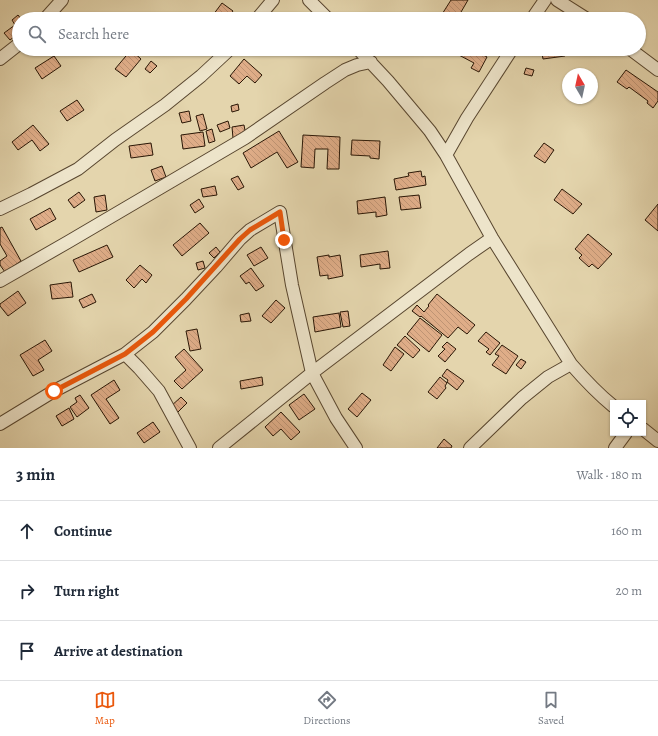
<!DOCTYPE html>
<html lang="en">
<head>
<meta charset="utf-8">
<style>
	:root { --surface:#fff; --page:#f6f6f7; --text:#1f2937; --muted:#747a83; --line:#e0e1e3; --accent:#ea580c }
	body { margin:0; font-family:Alegreya,serif; background:var(--page); color:var(--text) }
	.controls { position:absolute; right:12px; bottom:12px; display:grid; overflow:hidden; border-radius:0px; box-shadow:0 1px 3px #0004 }
	.controls button { width:36px; height:36px; display:grid; place-items:center; padding:0; border:0; border-bottom:1px solid var(--line); background:var(--surface); color:var(--text); font:20px sans-serif }
	.compass { position:absolute; left:562px; top:68px; width:36px; height:36px; border-radius:50%; background:var(--surface); box-shadow:0 1px 3px #0004; rotate:351deg }
	.stop { position:absolute; width:12px; height:12px; margin:-9px; border:3px solid #ea580c; border-radius:50%; background:#fff }
	.stop.end { background:#ea580c; border-color:#fff; box-shadow:0 1px 4px #0008 }
	.list { margin:0; padding:0; list-style:none }
	h2 { display:flex; justify-content:space-between; align-items:center; height:52px; margin:0; padding:0 16px; font-size:17px }
	h2 small { font-size:13px; font-weight:400; color:var(--muted) }
	.list li { display:grid; grid-template-columns:26px 1fr auto; gap:12px; align-items:center; box-sizing:border-box; height:60px; padding:0 16px; border-top:1px solid var(--line) }
	.list b { display:block; font-size:15px; white-space:nowrap }
	.list em { font-size:13px; font-style:normal; color:var(--muted) }
	.icon { flex:none; width:22px; height:22px; fill:none; stroke:currentColor; stroke-width:2; stroke-linecap:round; stroke-linejoin:round }
	.map { position:relative; flex:none; width:658px; height:448px; overflow:hidden }
	.search { position:absolute; background:var(--surface); box-shadow:0 1px 3px #0004; left:12px; right:12px; top:12px; height:44px; display:flex; align-items:center; gap:10px; box-sizing:border-box; padding:0 14px; border-radius:22px; color:var(--muted); font-size:15px }
	.sheet { height:232px; background:var(--surface) }
	nav { display:flex; justify-content:space-around; align-items:center; box-sizing:border-box; height:56px; border-top:1px solid var(--line); background:var(--surface); font-size:11px; color:var(--muted) }
	nav a { display:grid; justify-items:center; gap:2px }
	nav .on { color:var(--accent) }
	.map>svg:first-child { display:block }
	.building { fill:url(#building-back-hatch); stroke:#291605 }
	.lines { fill:none; stroke-linecap:round; stroke-linejoin:round }
	.minor-casing { stroke:#58462f; stroke-width:14 }
	.minor { stroke:#ede4ca; stroke-width:12 }
	.route { stroke:#ea580c; stroke-width:5 }
</style>
</head>
<body>
<div class="map">
<svg width="658" height="448" viewBox="0 0 658 448">
	<defs>
		<pattern id="building-back-hatch" width="6" height="6" patternUnits="userSpaceOnUse"><rect width="6" height="6" fill="#dfad88"/><path d="M-1 5l2 2M0 0l6 6M5-1l2 2" fill="none" stroke="#bf9474"/></pattern>
	</defs>
	<rect width="100%" height="100%" fill="#e4d5ad"/>
	<filter id="stains"><feTurbulence type="fractalNoise" baseFrequency=".005" numOctaves="4"/><feColorMatrix values="0 0 0 0 .2 0 0 0 0 .09 0 0 0 0 .02 0 0 0 .5 -.17"/></filter>
	<radialGradient id="worn" r=".72"><stop offset=".6" stop-color="#630" stop-opacity="0"/><stop offset="1" stop-color="#630" stop-opacity=".3"/></radialGradient>
	<path class="building" d="M451 0H468L457 19H439Z
		M222 3 233 11 227 19H219L213 15Z
		M18 15 21 19H19V33L10 40 4 33 15 25 12 20Z
		M400 15H403L406 16 407 19H414H396Z
		M460 49H472L487 57 479 72 471 68 474 63 457 54Z
		M541 49H564L565 56 543 59Z
		M131 50 141 59 126 77 115 69Z
		M54 56 61 66 42 79 35 68Z
		M244 59 262 75 255 83 247 76 239 84 230 76Z
		M151 61 157 66 150 73 145 69Z
		M526 68 534 70 532 76 524 74Z
		M626 70 658 92V101L653 108 647 103 648 101 629 87 627 89 617 82Z
		M77 100 84 110 67 121 60 111Z
		M238 104 239 110 232 112 231 106Z
		M189 111 191 121 182 123 179 113Z
		M203 114 207 129 200 131 196 116Z
		M228 121 230 128 220 132 217 125Z
		M33 125 49 144 40 151 32 140 18 150 12 142Z
		M244 125 246 136 233 138 232 127Z
		M212 129 215 141 209 143 206 131Z
		M279 131 298 162 287 168 277 152 251 168 243 153Z
		M203 132 205 146 183 149 181 135Z
		M303 135 340 137 339 169H327L328 149H315L314 168 301 167Z
		M352 140 380 141 379 159 370 158V156L351 155Z
		M151 143 153 155 131 158 129 146Z
		M544 143 554 150 545 163 534 156Z
		M162 166 166 177 155 181 151 170Z
		M421 171 422 177 425 176 426 185 396 190 394 179 409 176 408 173Z
		M238 176 244 187 238 190 231 179Z
		M215 186 217 195 203 197 201 189Z
		M562 189 582 204 573 214 554 200Z
		M79 192 85 200 74 208 68 200Z
		M105 195 107 210 96 212 94 197Z
		M419 195 421 208 401 210 399 197Z
		M385 197 387 215 376 217V212L358 214 357 201Z
		M199 199 204 207 195 213 190 205Z
		M658 204V231L645 220Z
		M50 208 56 219 36 230 30 219Z
		M200 223 209 233 182 256 173 245Z
		M2 227 21 261 5 272 0 265V261L7 256 0 244V228Z
		M588 234 612 254 598 269 592 264 589 267 579 258 582 255 575 249Z
		M107 245 113 257 79 272 73 260Z
		M216 247 220 252 214 258 209 253Z
		M261 247 268 258 254 266 247 255Z
		M388 251 390 268 380 269V264L361 267 360 255Z
		M329 255V257L340 255 343 276 328 279V275L320 276 317 257Z
		M203 261 205 268 198 270 196 263Z
		M140 265 152 275 146 283 142 279 134 288 126 280Z
		M251 268 264 286 256 291 249 282 246 284 240 276Z
		M71 282 73 297 52 299 50 285Z
		M18 291 26 303 8 316 0 306V304Z
		M92 294 96 302 83 308 79 300Z
		M437 294 475 325 467 334 458 327 448 338 421 316 420 317 412 311 417 305 424 312 429 306 428 305Z
		M276 300 285 308 271 323 262 316Z
		M348 311 350 326 343 327 340 312Z
		M249 313 251 321 241 322 240 315Z
		M339 313 341 327 315 332 313 317Z
		M420 318 442 335 429 352 407 334Z
		M197 329 201 349 190 351 186 331Z
		M486 332 500 343 490 355 486 352 489 349 478 341Z
		M405 336 420 350 413 358 397 345Z
		M45 340 52 351 38 360 44 370 33 376 20 355Z
		M447 342 456 349 445 362 438 356 445 349 442 347Z
		M502 345 518 356 506 374 492 365 499 356 495 354Z
		M395 347 404 354 391 371 383 365Z
		M184 349 203 370 182 389 174 381 186 370 175 357Z
		M521 359 526 362 521 369 516 365Z
		M447 369 464 381 457 390 447 382 448 380 442 376Z
		M262 377 263 385 241 389 240 381Z
		M440 377 447 383 445 386 446 388 437 399 428 392Z
		M114 380 120 390 106 399 119 418 110 424 91 395Z
		M362 393 371 400 357 417 348 409Z
		M304 394 315 409 299 420 289 405Z
		M80 395 89 408 77 417 70 407 77 402 75 398Z
		M181 397 187 403 177 413 170 407Z
		M69 408 74 419 62 426 56 416Z
		M281 412 300 432 291 440 281 429 273 436 265 427Z
		M153 422 160 432 144 443 137 433Z
		M444 439 452 446 451 448H437Z"/>
	<g class="lines">
		<g class="minor-casing">
			<path id="minor" d="M309 0 328 19
				M557 0 587 19
				M45 19 62 0
				M257 19 273 0
				M532 19 545 0
				M358 49 388 81 430 131 446 155 492 238 571 364C584 379 597 393 613 406
				M630 49 658 70
				M0 59 19 44
				M446 155 467 118 512 49
				M0 209 31 194 78 169 115 140 165 105 201 76 230 49
				M0 281 68 242 245 138 325 83 345 70 357 65 371 62
				M125 354 139 368 159 391 190 448
				M0 424 54 391 125 354 153 332 186 299 216 267 240 239 250 230 280 212 292 285 312 373 336 418 356 448
				M643 429 658 441
				M219 448 312 373 469 254 492 238
				M470 448 522 398 548 377 571 364
				M615 448 626 433"/>
		</g>
		<use href="#minor" class="minor"/>
	</g>
	<g class="lines">
		<path class="route" d="M54 391 125 354 153 332 186 299 240 239 250 230 280 212 284 240"/>
	</g>
	<rect width="100%" height="100%" filter="url(#stains)"/>
	<rect width="100%" height="100%" fill="url(#worn)"/>
</svg>
<div class="controls">
<button><svg class="icon" aria-label="locate" viewBox="0 0 24 24"><circle cx="12" cy="12" r="6"/><path d="M12 2v4M12 18v4M2 12h4M18 12h4"/></svg></button>
</div>
<svg class="compass" viewBox="-18 -18 36 36"><path d="M0-13l5 13h-10z" fill="#e53935"/><path d="M0 13l5-13h-10z" fill="#747a83"/></svg>
<div class="stop" style="left:54px;top:391px"></div>
<div class="stop end" style="left:284px;top:240px"></div>
<div class="search"><svg class="icon" aria-label="search" viewBox="0 0 24 24"><circle cx="10" cy="10" r="6"/><path d="M15 15l6 6"/></svg>Search here</div>
</div>
<section class="sheet">
<h2>3 min<small>Walk · 180 m</small></h2>
<ul class="list">
<li><svg class="icon" aria-label="ahead" viewBox="0 0 24 24"><path d="M12 20V5M6 11l6-6 6 6"/></svg><div><b>Continue</b></div><em>160 m</em></li>
<li><svg class="icon" aria-label="right" viewBox="0 0 24 24"><path d="M7 20v-9h11M14 6l5 5-5 5"/></svg><div><b>Turn right</b></div><em>20 m</em></li>
<li><svg class="icon" aria-label="arrive" viewBox="0 0 24 24"><path d="M6 21V4h12l-3 4 3 4H6"/></svg><div><b>Arrive at destination</b></div></li>
</ul>
</section>
<nav>
<a class="on"><svg class="icon" aria-label="map" viewBox="0 0 24 24"><path d="M3 6l6-2 6 2 6-2v14l-6 2-6-2-6 2zM9 4v14M15 6v14"/></svg>Map</a>
<a><svg class="icon" aria-label="directions" viewBox="0 0 24 24"><path d="M12 3l9 9-9 9-9-9zM9 14v-3h6M13 9l2 2-2 2"/></svg>Directions</a>
<a><svg class="icon" aria-label="saved" viewBox="0 0 24 24"><path d="M7 4h10v16l-5-4-5 4z"/></svg>Saved</a>
</nav>
</body>
</html>
